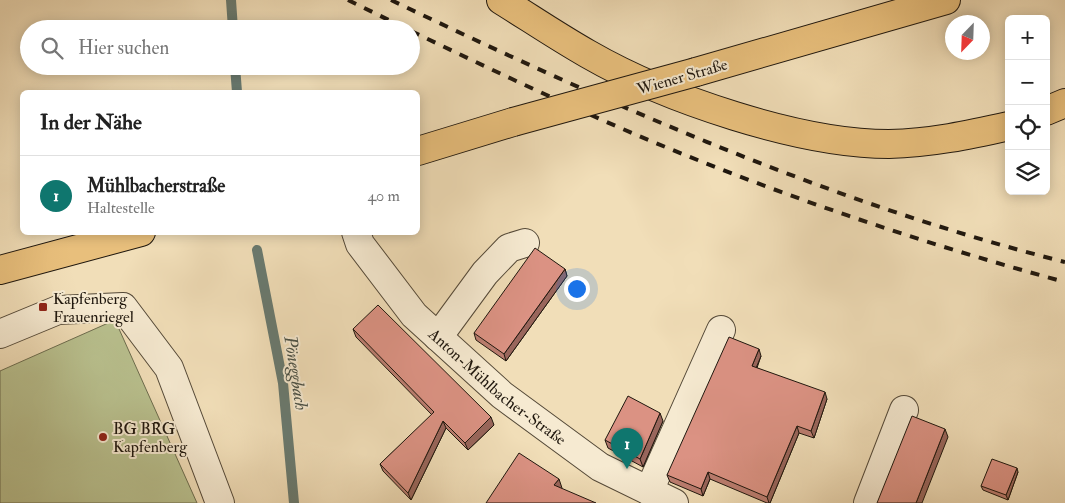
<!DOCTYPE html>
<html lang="de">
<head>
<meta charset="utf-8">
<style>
	:root { --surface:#fff; --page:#f6f6f6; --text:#222; --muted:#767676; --line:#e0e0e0; --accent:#0f766e }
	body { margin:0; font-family:"IM FELL Double Pica",serif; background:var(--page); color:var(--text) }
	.controls { position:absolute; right:15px; top:15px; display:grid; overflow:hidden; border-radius:8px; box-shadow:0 2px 12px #0003 }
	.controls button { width:45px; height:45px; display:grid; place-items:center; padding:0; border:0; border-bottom:1px solid var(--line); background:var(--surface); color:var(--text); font:25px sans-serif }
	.compass { position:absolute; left:945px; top:15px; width:45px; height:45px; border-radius:50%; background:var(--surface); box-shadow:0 2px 12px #0003; rotate:203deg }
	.you { position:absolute; left:576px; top:288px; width:18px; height:18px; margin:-12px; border:4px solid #fff; border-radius:50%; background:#1a73e8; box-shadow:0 0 0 8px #1a73e833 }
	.badge { display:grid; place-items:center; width:32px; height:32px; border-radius:50%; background:var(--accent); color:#fff; font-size:16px; font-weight:700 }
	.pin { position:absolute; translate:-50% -41px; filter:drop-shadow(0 1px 2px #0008) }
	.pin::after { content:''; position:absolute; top:26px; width:18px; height:15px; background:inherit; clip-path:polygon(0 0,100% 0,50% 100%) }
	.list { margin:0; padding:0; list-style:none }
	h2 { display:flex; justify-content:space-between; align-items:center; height:65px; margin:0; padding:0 20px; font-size:21px }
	h2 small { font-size:16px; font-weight:400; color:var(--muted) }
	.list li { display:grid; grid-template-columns:32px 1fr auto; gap:15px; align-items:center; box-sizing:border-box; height:80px; padding:0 20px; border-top:1px solid var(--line) }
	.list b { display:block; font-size:19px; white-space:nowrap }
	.list p { margin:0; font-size:16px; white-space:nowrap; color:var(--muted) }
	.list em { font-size:16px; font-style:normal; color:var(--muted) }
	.icon { flex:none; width:28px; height:28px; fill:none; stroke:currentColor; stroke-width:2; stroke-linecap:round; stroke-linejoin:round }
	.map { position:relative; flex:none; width:1065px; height:503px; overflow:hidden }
	.search { position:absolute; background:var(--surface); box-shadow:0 2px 12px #0003; left:20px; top:20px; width:400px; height:55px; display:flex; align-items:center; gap:12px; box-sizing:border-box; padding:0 18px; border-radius:28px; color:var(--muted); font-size:19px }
	.panel { position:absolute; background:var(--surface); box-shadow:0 2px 12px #0003; left:20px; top:90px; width:400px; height:145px; border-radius:8px }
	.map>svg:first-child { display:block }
	.green { fill:#b9c18f; stroke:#6c6c4e }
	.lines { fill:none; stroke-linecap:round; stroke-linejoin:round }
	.stream { stroke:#697a70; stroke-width:10 }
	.minor-casing { stroke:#544938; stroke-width:30 }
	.major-casing { stroke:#1f170e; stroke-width:30 }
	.minor { stroke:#f6ead1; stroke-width:28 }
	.major { stroke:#e8bf7c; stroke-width:28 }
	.rail { stroke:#1f170e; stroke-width:4; stroke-dasharray:9 9; stroke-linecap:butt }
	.major-bridge-casing { stroke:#1f170e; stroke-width:30; stroke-linecap:butt }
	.major-bridge { stroke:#e8bf7c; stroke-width:28 }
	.wall { fill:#bc7e71; stroke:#1f170e }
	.shaded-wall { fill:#99665c; stroke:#1f170e }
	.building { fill:#db9283; stroke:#1f170e }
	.poi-dot { fill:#8f2418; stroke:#f6ead1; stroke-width:2 }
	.labels { text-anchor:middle; stroke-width:4; stroke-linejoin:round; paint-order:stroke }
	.street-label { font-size:16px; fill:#1f170e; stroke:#f6ead1 }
	.poi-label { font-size:16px; fill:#1f170e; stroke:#f6ead1; text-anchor:start }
	.water-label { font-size:18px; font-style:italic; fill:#4a5147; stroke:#f6ead1 }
</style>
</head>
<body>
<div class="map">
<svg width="1065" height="503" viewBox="0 0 1065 503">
	<rect width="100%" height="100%" fill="#f1deb8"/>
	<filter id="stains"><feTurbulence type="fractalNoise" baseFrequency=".004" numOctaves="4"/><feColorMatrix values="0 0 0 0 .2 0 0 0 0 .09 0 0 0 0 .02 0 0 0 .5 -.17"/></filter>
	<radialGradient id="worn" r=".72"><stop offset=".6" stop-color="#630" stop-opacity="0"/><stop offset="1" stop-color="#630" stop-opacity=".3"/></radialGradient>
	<path class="green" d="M115 320 197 503H0V371Z"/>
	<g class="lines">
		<path class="stream" d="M231 0 233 29
			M235 66 237 92
			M257 250 283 383 294 503"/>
		<g class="minor-casing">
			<g id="minor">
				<path id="s1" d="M356 232 360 244 414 315 502 395 600 467 674 503"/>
				<path d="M0 334 58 310 123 307 169 368 220 503"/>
				<path d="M438 337 485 273 509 248 525 243"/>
				<path d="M649 491 721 330"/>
				<path d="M868 503 904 410"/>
			</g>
		</g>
		<g class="major-casing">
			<path id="major" d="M501 0C530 18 558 37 588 54 666 99 800 144 889 144 931 143 969 135 1009 126
				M696 72 946 0
				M1046 111 1065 103
				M418 151 513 122
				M0 270 141 232"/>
		</g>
		<use href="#minor" class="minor"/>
		<use href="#major" class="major"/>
		<path class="rail" d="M348 0 407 29
			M391 0C606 103 833 204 1065 262
			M411 31C490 69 570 107 651 141 785 197 925 244 1065 282"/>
		<g class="major-bridge-casing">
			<path id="major-bridge" d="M513 122 696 72"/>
		</g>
		<use href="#major-bridge" class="major-bridge"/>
	</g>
	<path class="wall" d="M565 269 567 276 506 361 476 340 474 333Z
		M353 329 494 425 468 450 446 428 411 500 383 471 380 464 432 415 356 337Z
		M761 356 757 368 827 399 814 438 799 433 770 503H767L710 479 703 496 670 482 667 475Z
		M663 421 643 467 608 448 605 440Z
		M1018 472 1008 500 983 490 981 486Z"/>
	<path class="shaded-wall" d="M565 269 567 276 506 361 504 354Z
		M759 349 761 356 754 373 752 366Z
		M825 392 827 399 814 438 811 431Z
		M660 413 663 421 643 467 640 459Z
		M491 417 494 425 468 450 465 443Z
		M443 421 446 428 411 500 408 493Z
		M797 426 799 433 770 503H769L767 497Z
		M945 429 948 437 922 503H916Z
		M1017 468 1018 472 1008 500 1006 495Z
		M708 472 710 479 703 496 701 489Z
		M559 479 562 488 558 495 554 485Z"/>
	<path class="building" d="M535 248 565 269 504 354 474 333Z
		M378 305 491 417 465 443 443 421 408 493 380 464 434 412 353 329Z
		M729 337 759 349 752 366 825 392 811 431 797 426 767 497 708 472 701 489 667 475Z
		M628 396 660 413 640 459 605 440Z
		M912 416 945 429 916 503H877Z
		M519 453 559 479 554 485 596 503H486Z
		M992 459 1017 468 1006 495 981 486Z"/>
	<g class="poi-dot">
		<rect x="38" y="302" width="10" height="10" rx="2.5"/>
		<circle cx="103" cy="437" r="5"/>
	</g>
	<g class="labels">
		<g class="street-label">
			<text transform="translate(682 76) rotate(-16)" y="6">Wiener Straße</text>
			<text dy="6" stroke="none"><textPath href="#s1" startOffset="212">Anton-Mühlbacher-Straße</textPath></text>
		</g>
		<g class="poi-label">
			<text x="53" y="304">Kapfenberg<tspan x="53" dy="18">Frauenriegel</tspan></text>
			<text x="113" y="434">BG BRG<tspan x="113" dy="18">Kapfenberg</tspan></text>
		</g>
		<g class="water-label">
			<text transform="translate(296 373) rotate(81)" y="6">Pöneggbach</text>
		</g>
	</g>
	<rect width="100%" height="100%" filter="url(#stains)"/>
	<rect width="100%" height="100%" fill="url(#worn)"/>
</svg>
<div class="controls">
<button>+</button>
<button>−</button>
<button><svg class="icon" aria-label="locate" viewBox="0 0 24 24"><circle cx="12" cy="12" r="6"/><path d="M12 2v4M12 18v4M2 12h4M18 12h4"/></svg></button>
<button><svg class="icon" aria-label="layers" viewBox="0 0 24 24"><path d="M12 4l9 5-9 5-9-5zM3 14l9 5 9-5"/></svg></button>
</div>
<svg class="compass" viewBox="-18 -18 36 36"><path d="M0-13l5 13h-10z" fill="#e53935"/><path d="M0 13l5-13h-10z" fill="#767676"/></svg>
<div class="you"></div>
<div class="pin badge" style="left:627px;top:469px">1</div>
<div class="search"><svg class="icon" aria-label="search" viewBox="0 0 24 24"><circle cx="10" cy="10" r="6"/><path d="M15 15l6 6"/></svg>Hier suchen</div>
<section class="panel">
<h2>In der Nähe<small></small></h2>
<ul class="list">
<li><span class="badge">1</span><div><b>Mühlbacherstraße</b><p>Haltestelle</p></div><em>40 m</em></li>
</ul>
</section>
</div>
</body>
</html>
